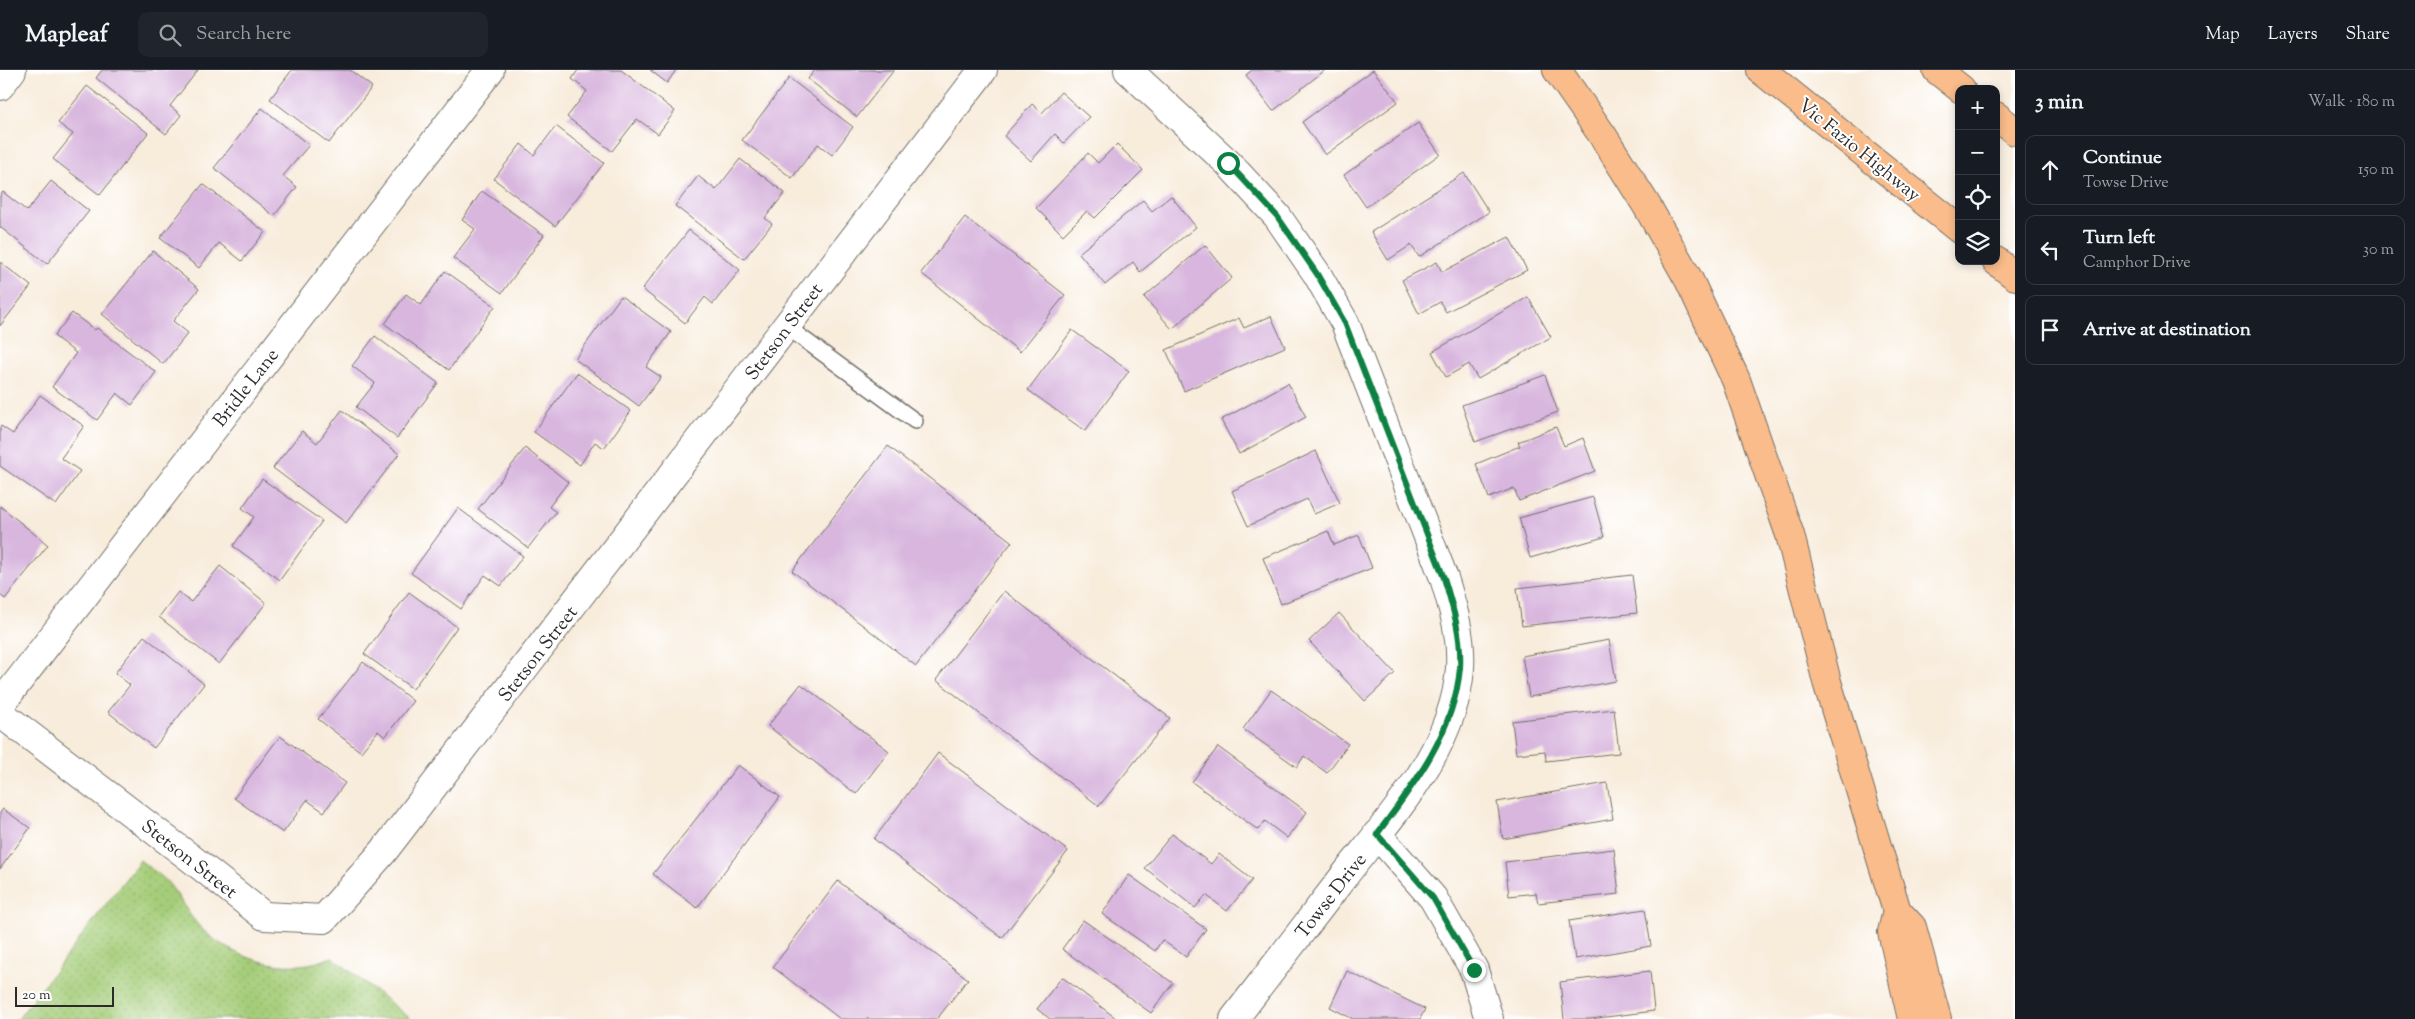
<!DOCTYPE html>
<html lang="en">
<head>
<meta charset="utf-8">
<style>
	:root { --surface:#171b24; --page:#20242c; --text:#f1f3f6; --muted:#9ea1a6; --line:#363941 }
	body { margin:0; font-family:"Sorts Mill Goudy",serif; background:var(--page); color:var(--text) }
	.controls { position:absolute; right:15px; top:15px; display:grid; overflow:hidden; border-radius:10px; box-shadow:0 2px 8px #0003 }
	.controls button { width:45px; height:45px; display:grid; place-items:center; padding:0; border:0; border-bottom:1px solid var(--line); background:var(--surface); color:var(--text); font:25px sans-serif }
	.scale { position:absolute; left:15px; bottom:12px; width:99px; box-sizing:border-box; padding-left:5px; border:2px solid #2b2b2b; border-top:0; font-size:14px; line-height:18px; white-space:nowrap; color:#2b2b2b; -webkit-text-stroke:4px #fff; paint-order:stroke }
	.stop { position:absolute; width:15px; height:15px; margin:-11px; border:4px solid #0b8043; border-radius:50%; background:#fff }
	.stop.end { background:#0b8043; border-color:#fff; box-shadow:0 1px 5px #0008 }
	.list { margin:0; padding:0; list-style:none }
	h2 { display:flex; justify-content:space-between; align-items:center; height:65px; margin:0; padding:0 20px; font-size:21px }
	h2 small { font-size:16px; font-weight:400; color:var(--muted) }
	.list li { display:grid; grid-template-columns:32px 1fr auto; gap:15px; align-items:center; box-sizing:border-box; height:70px; margin:0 10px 10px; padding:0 10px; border:1px solid var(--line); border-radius:10px }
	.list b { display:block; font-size:19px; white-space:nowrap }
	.list p { margin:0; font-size:16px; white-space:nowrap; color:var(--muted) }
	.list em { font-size:16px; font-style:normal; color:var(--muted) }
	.icon { flex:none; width:28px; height:28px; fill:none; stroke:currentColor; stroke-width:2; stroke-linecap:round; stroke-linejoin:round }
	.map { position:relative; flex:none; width:2015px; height:949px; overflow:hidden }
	header { display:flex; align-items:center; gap:30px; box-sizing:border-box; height:70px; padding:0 25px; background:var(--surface); border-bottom:1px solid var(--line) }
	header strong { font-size:24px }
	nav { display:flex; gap:28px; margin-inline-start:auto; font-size:18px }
	.search { width:350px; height:45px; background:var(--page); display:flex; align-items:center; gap:12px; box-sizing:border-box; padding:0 18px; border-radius:10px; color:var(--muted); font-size:19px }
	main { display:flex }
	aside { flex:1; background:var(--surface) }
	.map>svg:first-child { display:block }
	.park { fill:url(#park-dots); stroke:#687c52 }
	.building { fill:#d8b6de }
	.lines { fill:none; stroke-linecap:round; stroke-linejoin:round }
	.service-casing { stroke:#736f69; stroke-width:18 }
	.minor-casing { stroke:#736f69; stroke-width:30 }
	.motorway-casing { stroke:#736f69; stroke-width:30 }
	.service { stroke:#fff; stroke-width:15 }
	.minor { stroke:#fff; stroke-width:28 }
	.motorway { stroke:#f9bc8a; stroke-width:28 }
	.route { stroke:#0b8043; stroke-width:6 }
	.labels { text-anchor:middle; stroke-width:4; stroke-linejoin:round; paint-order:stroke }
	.street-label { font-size:19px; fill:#2b2b2b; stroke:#fff }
</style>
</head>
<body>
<header>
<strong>Mapleaf</strong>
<div class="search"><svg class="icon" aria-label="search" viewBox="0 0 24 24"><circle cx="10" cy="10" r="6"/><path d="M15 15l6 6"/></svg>Search here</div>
<nav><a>Map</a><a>Layers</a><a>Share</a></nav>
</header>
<main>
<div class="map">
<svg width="2015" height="949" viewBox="0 0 2015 949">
	<defs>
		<pattern id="park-dots" width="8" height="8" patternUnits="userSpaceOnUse" patternTransform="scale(1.25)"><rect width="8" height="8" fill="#a5cd79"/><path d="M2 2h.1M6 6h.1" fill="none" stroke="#8eb069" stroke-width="1.8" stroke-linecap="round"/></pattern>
	</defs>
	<rect width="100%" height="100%" fill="#fff"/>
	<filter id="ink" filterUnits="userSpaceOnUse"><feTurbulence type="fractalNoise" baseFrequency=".02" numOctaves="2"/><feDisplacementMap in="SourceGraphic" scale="10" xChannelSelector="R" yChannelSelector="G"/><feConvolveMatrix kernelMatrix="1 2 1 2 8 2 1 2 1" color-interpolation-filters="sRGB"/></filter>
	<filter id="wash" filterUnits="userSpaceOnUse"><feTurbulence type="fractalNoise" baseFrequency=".0096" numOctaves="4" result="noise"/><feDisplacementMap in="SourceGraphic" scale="20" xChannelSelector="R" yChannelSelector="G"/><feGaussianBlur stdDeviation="1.12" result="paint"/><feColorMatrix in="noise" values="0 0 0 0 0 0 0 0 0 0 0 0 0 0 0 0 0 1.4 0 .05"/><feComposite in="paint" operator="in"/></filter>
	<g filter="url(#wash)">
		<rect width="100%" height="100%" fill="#f8ecdb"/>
		<path class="park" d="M140 790C149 798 162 805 169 814 180 827 187 843 198 855 230 889 288 907 332 887L411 949H18Z"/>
		<g id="blocks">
			<path class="building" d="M102 0H198L170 36 181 45 166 64 96 8Z
				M292 0H350L372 17 329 73 270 29Z
				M578 0H621L675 41 658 64 637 49 612 81 567 47 587 21 572 9Z
				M650 0H676L667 13Z
				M815 0H894L857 47 808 9Z
				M1252 0H1325L1273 41 1246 5Z
				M1373 0 1398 32 1325 85 1302 52Z
				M789 8 853 57 832 85 818 74 792 108 742 70Z
				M87 16 148 63 100 125 53 89 73 64 58 53Z
				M1061 22 1089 47 1064 73 1055 64 1031 91 1004 66 1032 34 1042 43Z
				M262 38 309 75 283 106 297 117 274 146 214 98Z
				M1418 53 1440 84 1366 137 1344 105Z
				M556 56 604 93 555 156 494 109 521 74 534 85Z
				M1117 74 1143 100 1095 148 1087 141 1063 165 1036 138 1088 83 1098 93Z
				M740 89 785 123 765 148 772 154 744 189 675 136 698 106 716 120Z
				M1464 103 1489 142 1419 187 1411 175 1388 190 1371 162Z
				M51 111 89 141 47 194 0 157V126L3 122 27 141Z
				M203 114 265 162 242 191 219 173 199 198 160 168Z
				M482 121 544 165 502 223 453 188 475 159 462 150Z
				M1171 126 1196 157 1140 202 1133 192 1105 215 1079 183 1143 130 1152 141Z
				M965 147 1065 225 1020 282 921 203Z
				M689 160 740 200 713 234 705 227 685 253 642 219Z
				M1509 167 1527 200 1446 242 1440 232 1419 244 1402 210 1437 192 1442 202Z
				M1205 175 1232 208 1172 259 1144 227Z
				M153 181 199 219 173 251 188 263 163 294 102 244Z
				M0 192 31 216 0 256Z
				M445 201 495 236 449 300 385 254 406 224 421 235Z
				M621 226 671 262 646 297 661 307 639 336 575 289Z
				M1528 227 1551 267 1478 309 1469 294 1446 307 1432 282Z
				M72 243 95 260 97 258 156 302 132 335 117 323 97 350 52 317 76 283 54 266Z
				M1271 246 1285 277 1184 321 1166 280 1239 248 1244 258Z
				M1072 260 1129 301 1085 361 1028 320Z
				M375 266 438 313 397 368 356 337 375 313 352 296Z
				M577 303 631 341 604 378 595 372 580 395 534 362Z
				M1545 305 1558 342 1475 372 1462 335Z
				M1288 313 1306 347 1239 384 1221 350Z
				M40 325 84 356 61 388 80 401 56 435 0 396V358L1 356 13 364Z
				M342 340 399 384 346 453 273 398 302 361 317 373Z
				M1556 357 1564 376 1583 368 1595 401 1519 431 1514 418 1489 428 1476 394 1520 376 1518 372Z
				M888 376 1012 472 916 596 792 501Z
				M525 378 568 412 549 437 556 442 528 478 478 439Z
				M1316 381 1340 433 1314 444 1307 429 1248 456 1232 421Z
				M262 409 322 451 280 510 233 476 254 447 242 438Z
				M1593 427 1604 467 1530 488 1519 448Z
				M0 436 48 475 5 529 0 525Z
				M458 438 523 486 501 516 485 505 461 539 411 503Z
				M1328 461 1334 475 1359 465 1372 498 1281 534 1263 488Z
				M220 496 266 533 219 594 159 547 178 522 191 532Z
				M1632 505 1637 543 1522 556 1517 518Z
				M1004 521 1170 648 1099 736 936 610Z
				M409 522 457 557 413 619 364 584Z
				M1339 543 1395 603 1365 631 1309 571Z
				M144 566 204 614 154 678 108 642 130 615 115 603Z
				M1609 570 1616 611 1529 627 1522 586Z
				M363 592 413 631 385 667 378 661 361 682 318 649Z
				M801 614 889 681 856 724 768 656Z
				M1271 620 1348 674 1327 703 1304 686 1297 697 1243 659Z
				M1614 639 1619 683 1546 691 1545 681 1516 684 1512 651Z
				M280 666 345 713 324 742 307 730 283 763 234 728Z
				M1218 677 1307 742 1287 768 1265 751 1258 760 1192 712Z
				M938 683 1068 781 1002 868 874 769Z
				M738 695 780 727 697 838 653 804Z
				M1607 713 1613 749 1503 769 1497 732Z
				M3 739 30 758 0 799V743Z
				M1172 764 1211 794 1219 784 1252 810 1227 841 1206 825 1195 838 1145 798Z
				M1614 779 1619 824 1538 833 1536 823 1509 826 1505 792Z
				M1129 805 1206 859 1186 887 1162 870 1155 881 1102 844Z
				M838 811 968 909 937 949H840L773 897Z
				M1645 839 1651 876 1575 889 1569 851Z
				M1083 850 1173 913 1151 943 1062 879Z
				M1347 901 1425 939 1420 949H1353L1330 937Z
				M1650 901 1654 941 1590 949H1564L1560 912Z
				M1062 907 1117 949H1050L1037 939Z"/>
		</g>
	</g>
	<g filter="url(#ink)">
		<use href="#blocks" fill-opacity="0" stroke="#736f69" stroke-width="1"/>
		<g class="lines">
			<g class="service-casing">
				<path id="service" d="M787 257 915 351"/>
			</g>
			<g class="minor-casing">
				<path id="minor" d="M1128 0 1228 93 1277 146 1317 204 1345 253 1444 508C1453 537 1462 567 1460 598 1454 681 1389 748 1341 810 1305 857 1269 903 1234 949
					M0 16 12 0
					M0 635 490 0
					M0 643 188 786 264 846 324 849 383 782 983 0
					M1377 764 1433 828 1474 900 1489 949"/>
			</g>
			<g class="motorway-casing">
				<path id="motorway" d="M1557 0 1603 66 1647 136 1689 210 1736 310 1790 465 1827 612 1897 841 1912 857 1937 949
					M1761 0 1959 159
					M1937 0 1961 19
					M1996 46 2015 61
					M1996 191 2015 206
					M1897 841 1892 862 1912 949"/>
			</g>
			<use href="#service" class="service"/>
			<use href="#minor" class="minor"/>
			<use href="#motorway" class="motorway"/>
		</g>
	</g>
	<g class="lines" filter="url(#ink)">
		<path class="route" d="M1228 93 1277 146 1317 204 1345 253 1444 508C1453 537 1462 568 1460 598 1454 663 1414 715 1377 764L1433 828 1474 900"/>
	</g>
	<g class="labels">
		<g class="street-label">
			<text transform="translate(1860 79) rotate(39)" y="7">Vic Fazio Highway</text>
			<text transform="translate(783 261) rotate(-53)" y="7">Stetson Street</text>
			<text transform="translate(245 317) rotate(-52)" y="7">Bridle Lane</text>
			<text transform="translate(537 583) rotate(-52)" y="7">Stetson Street</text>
			<text transform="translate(190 788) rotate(38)" y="7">Stetson Street</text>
			<text transform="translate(1330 825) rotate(-52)" y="7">Towse Drive</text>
		</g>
	</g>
</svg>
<div class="controls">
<button>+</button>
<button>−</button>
<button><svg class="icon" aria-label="locate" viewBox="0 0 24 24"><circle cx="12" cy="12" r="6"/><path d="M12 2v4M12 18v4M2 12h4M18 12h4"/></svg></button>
<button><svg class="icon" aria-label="layers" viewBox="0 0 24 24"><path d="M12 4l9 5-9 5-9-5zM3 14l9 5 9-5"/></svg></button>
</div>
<div class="scale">20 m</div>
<div class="stop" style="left:1228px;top:93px"></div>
<div class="stop end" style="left:1474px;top:900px"></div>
</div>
<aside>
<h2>3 min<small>Walk · 180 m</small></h2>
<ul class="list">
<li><svg class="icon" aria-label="ahead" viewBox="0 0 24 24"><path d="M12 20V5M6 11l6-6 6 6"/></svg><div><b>Continue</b><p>Towse Drive</p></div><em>150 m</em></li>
<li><svg class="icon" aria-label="left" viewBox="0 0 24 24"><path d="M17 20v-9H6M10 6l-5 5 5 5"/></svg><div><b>Turn left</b><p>Camphor Drive</p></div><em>30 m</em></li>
<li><svg class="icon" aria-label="arrive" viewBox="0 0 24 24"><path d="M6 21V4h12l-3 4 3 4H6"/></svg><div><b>Arrive at destination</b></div></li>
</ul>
</aside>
</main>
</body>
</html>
